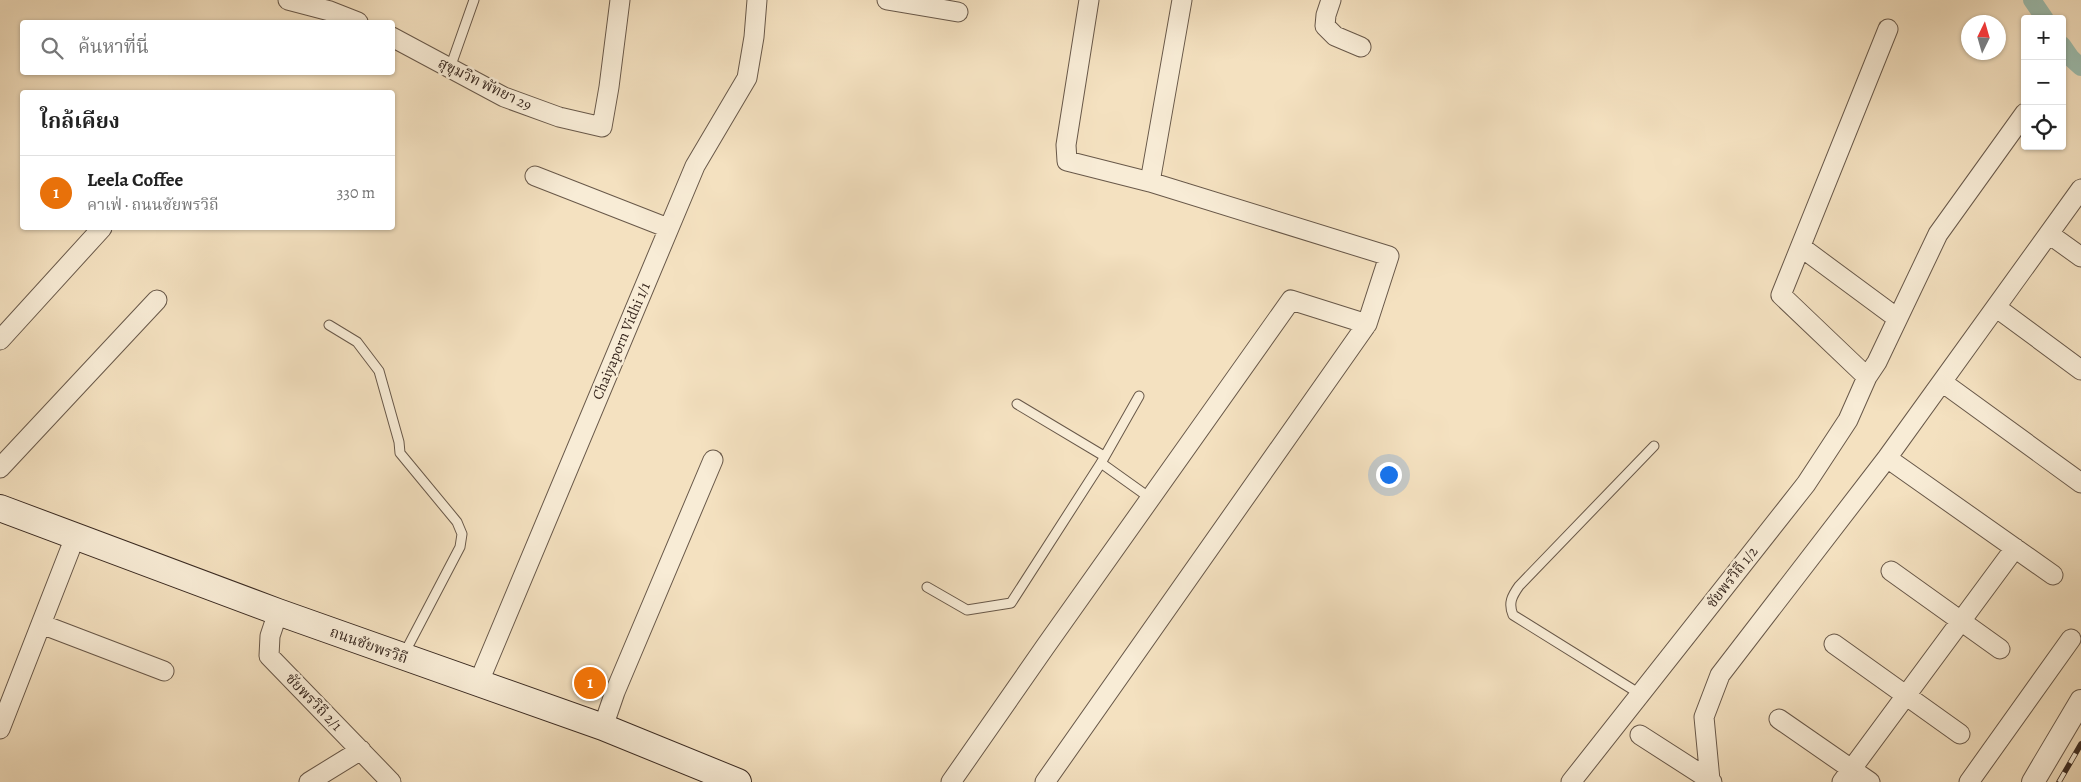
<!DOCTYPE html>
<html lang="th">
<head>
<meta charset="utf-8">
<style>
	:root { --surface:#fff; --page:#f6f6f6; --text:#222; --muted:#767676; --line:#e0e0e0; --accent:#8f2418 }
	body { margin:0; font-family:Alegreya,"Noto Serif Thai",serif; background:var(--page); color:var(--text) }
	.controls { position:absolute; right:15px; top:15px; display:grid; overflow:hidden; border-radius:5px; box-shadow:0 1px 4px #0004 }
	.controls button { width:45px; height:45px; display:grid; place-items:center; padding:0; border:0; border-bottom:1px solid var(--line); background:var(--surface); color:var(--text); font:25px sans-serif }
	.compass { position:absolute; left:1961px; top:15px; width:45px; height:45px; border-radius:50%; background:var(--surface); box-shadow:0 1px 4px #0004; rotate:5deg }
	.you { position:absolute; left:1388px; top:474px; width:18px; height:18px; margin:-12px; border:4px solid #fff; border-radius:50%; background:#1a73e8; box-shadow:0 0 0 8px #1a73e833 }
	.badge { display:grid; place-items:center; width:32px; height:32px; border-radius:50%; background:var(--accent); color:#fff; font-size:16px; font-weight:700 }
	.pin { position:absolute; translate:-50% -50%; border:2px solid #fff; box-shadow:0 1px 5px #0006 }
	.list { margin:0; padding:0; list-style:none }
	h2 { display:flex; justify-content:space-between; align-items:center; height:65px; margin:0; padding:0 20px; font-size:21px }
	h2 small { font-size:16px; font-weight:400; color:var(--muted) }
	.list li { display:grid; grid-template-columns:32px 1fr auto; gap:15px; align-items:center; box-sizing:border-box; height:75px; padding:0 20px; border-top:1px solid var(--line) }
	.list b { display:block; font-size:19px; white-space:nowrap }
	.list p { margin:0; font-size:16px; white-space:nowrap; color:var(--muted) }
	.list em { font-size:16px; font-style:normal; color:var(--muted) }
	.icon { flex:none; width:28px; height:28px; fill:none; stroke:currentColor; stroke-width:2; stroke-linecap:round; stroke-linejoin:round }
	.map { position:relative; flex:none; width:2081px; height:782px; overflow:hidden }
	.search { position:absolute; background:var(--surface); box-shadow:0 1px 4px #0004; left:20px; top:20px; width:375px; height:55px; display:flex; align-items:center; gap:12px; box-sizing:border-box; padding:0 18px; border-radius:5px; color:var(--muted); font-size:19px }
	.panel { position:absolute; background:var(--surface); box-shadow:0 1px 4px #0004; left:20px; top:90px; width:375px; height:140px; border-radius:5px }
	.map>svg:first-child { display:block }
	.lines { fill:none; stroke-linecap:round; stroke-linejoin:round }
	.canal { stroke:#9cbeb0; stroke-width:18 }
	.service-casing { stroke:#685849; stroke-width:11 }
	.minor-casing { stroke:#685849; stroke-width:21 }
	.tertiary-casing { stroke:#685849; stroke-width:24 }
	.secondary-casing { stroke:#3a2a21; stroke-width:28 }
	.service { stroke:#f8ecd6; stroke-width:9 }
	.minor { stroke:#f8ecd6; stroke-width:19 }
	.tertiary { stroke:#f8ecd6; stroke-width:22 }
	.secondary { stroke:#f8ecd6; stroke-width:26 }
	.rail-casing { stroke:#3a2a21; stroke-width:5.5 }
	.rail { stroke:#f8ecd6; stroke-width:4; stroke-dasharray:11; stroke-linecap:butt }
	.labels { text-anchor:middle; stroke-width:5; stroke-linejoin:round; paint-order:stroke }
	.street-label { font-size:15px; fill:#3a2a21; stroke:#f8ecd6 }
</style>
</head>
<body>
<div class="map">
<svg width="2081" height="782" viewBox="0 0 2081 782">
	<rect width="100%" height="100%" fill="#f4e1c0"/>
	<filter id="stains"><feTurbulence type="fractalNoise" baseFrequency=".004" numOctaves="4"/><feColorMatrix values="0 0 0 0 .2 0 0 0 0 .09 0 0 0 0 .02 0 0 0 .5 -.17"/></filter>
	<radialGradient id="worn" r=".72"><stop offset=".6" stop-color="#630" stop-opacity="0"/><stop offset="1" stop-color="#630" stop-opacity=".3"/></radialGradient>
	<g class="lines">
		<path class="canal" d="M2032 0 2045 19
			M2062 45 2071 58 2081 67"/>
		<g class="service-casing">
			<path id="service" d="M450 68 474 0
				M329 325 357 342 379 371 399 442 400 453 457 522 462 534 460 547 404 654
				M1017 404 1104 456
				M1101 463 1150 498
				M927 587 967 610 1011 603 1101 463 1139 396
				M1640 694 1513 615C1508 603 1512 596 1519 586L1654 446"/>
		</g>
		<g class="minor-casing">
			<path id="minor" d="M288 0 330 11 358 22
				M887 0 958 12
				M1331 0 1326 15 1325 26 1335 36 1361 47
				M392 37 504 97 559 117 602 127 609 87 620 0
				M535 176 668 228
				M1150 182 1182 0
				M2049 234 2081 257
				M1801 247 1897 318
				M1997 308 2081 370
				M0 340 102 228
				M1867 377 1781 295 1888 29
				M1942 382 2081 483
				M1887 458 2053 575
				M0 468 157 300
				M1891 571 2000 649
				M278 612 270 636 269 656 391 782
				M41 624 164 671
				M1834 644 1960 734
				M478 684 695 166 747 78 754 37 757 0
				M1779 719 1870 782
				M603 727 615 692 713 460
				M0 729 75 537
				M1640 735 1710 780
				M309 782 361 750
				M951 782 1045 647 1291 300 1367 324
				M1045 782 1367 324 1389 256 1150 182 1067 161 1066 145 1089 0
				M1571 782 1806 484 1848 420 1867 377 1877 362 1938 234 2025 113
				M1712 782 1710 780 1704 717 1720 675 1887 458 2081 189
				M1842 782 2015 548
				M1969 782 2071 639"/>
		</g>
		<g class="tertiary-casing">
			<path id="tertiary" d="M2033 782 2081 701"/>
		</g>
		<g class="secondary-casing">
			<path id="secondary" d="M0 508 278 612 603 727 738 782"/>
		</g>
		<use href="#service" class="service"/>
		<use href="#minor" class="minor"/>
		<use href="#tertiary" class="tertiary"/>
		<use href="#secondary" class="secondary"/>
		<g class="rail-casing">
			<path id="rail" d="M2059 782 2081 744"/>
		</g>
		<use href="#rail" class="rail"/>
	</g>
	<g class="labels">
		<g class="street-label">
			<text transform="translate(485 84) rotate(26)" y="5">สุขุมวิท พัทยา 29</text>
			<text transform="translate(621 341) rotate(-67)" y="5">Chaiyaporn Vidhi 1/1</text>
			<text transform="translate(1732 577) rotate(-52)" y="5">ชัยพรวิถี 1/2</text>
			<text transform="translate(369 645) rotate(20)" y="5">ถนนชัยพรวิถี</text>
			<text transform="translate(314 702) rotate(46)" y="5">ชัยพรวิถี 2/1</text>
		</g>
	</g>
	<rect width="100%" height="100%" filter="url(#stains)"/>
	<rect width="100%" height="100%" fill="url(#worn)"/>
</svg>
<div class="controls">
<button>+</button>
<button>−</button>
<button><svg class="icon" aria-label="locate" viewBox="0 0 24 24"><circle cx="12" cy="12" r="6"/><path d="M12 2v4M12 18v4M2 12h4M18 12h4"/></svg></button>
</div>
<svg class="compass" viewBox="-18 -18 36 36"><path d="M0-13l5 13h-10z" fill="#e53935"/><path d="M0 13l5-13h-10z" fill="#767676"/></svg>
<div class="you"></div>
<div class="pin badge" style="left:590px;top:683px;background:#e8710a">1</div>
<div class="search"><svg class="icon" aria-label="search" viewBox="0 0 24 24"><circle cx="10" cy="10" r="6"/><path d="M15 15l6 6"/></svg>ค้นหาที่นี่</div>
<section class="panel">
<h2>ใกล้เคียง<small></small></h2>
<ul class="list">
<li><span class="badge" style="background:#e8710a">1</span><div><b>Leela Coffee</b><p>คาเฟ่ · ถนนชัยพรวิถี</p></div><em>330 m</em></li>
</ul>
</section>
</div>
</body>
</html>
